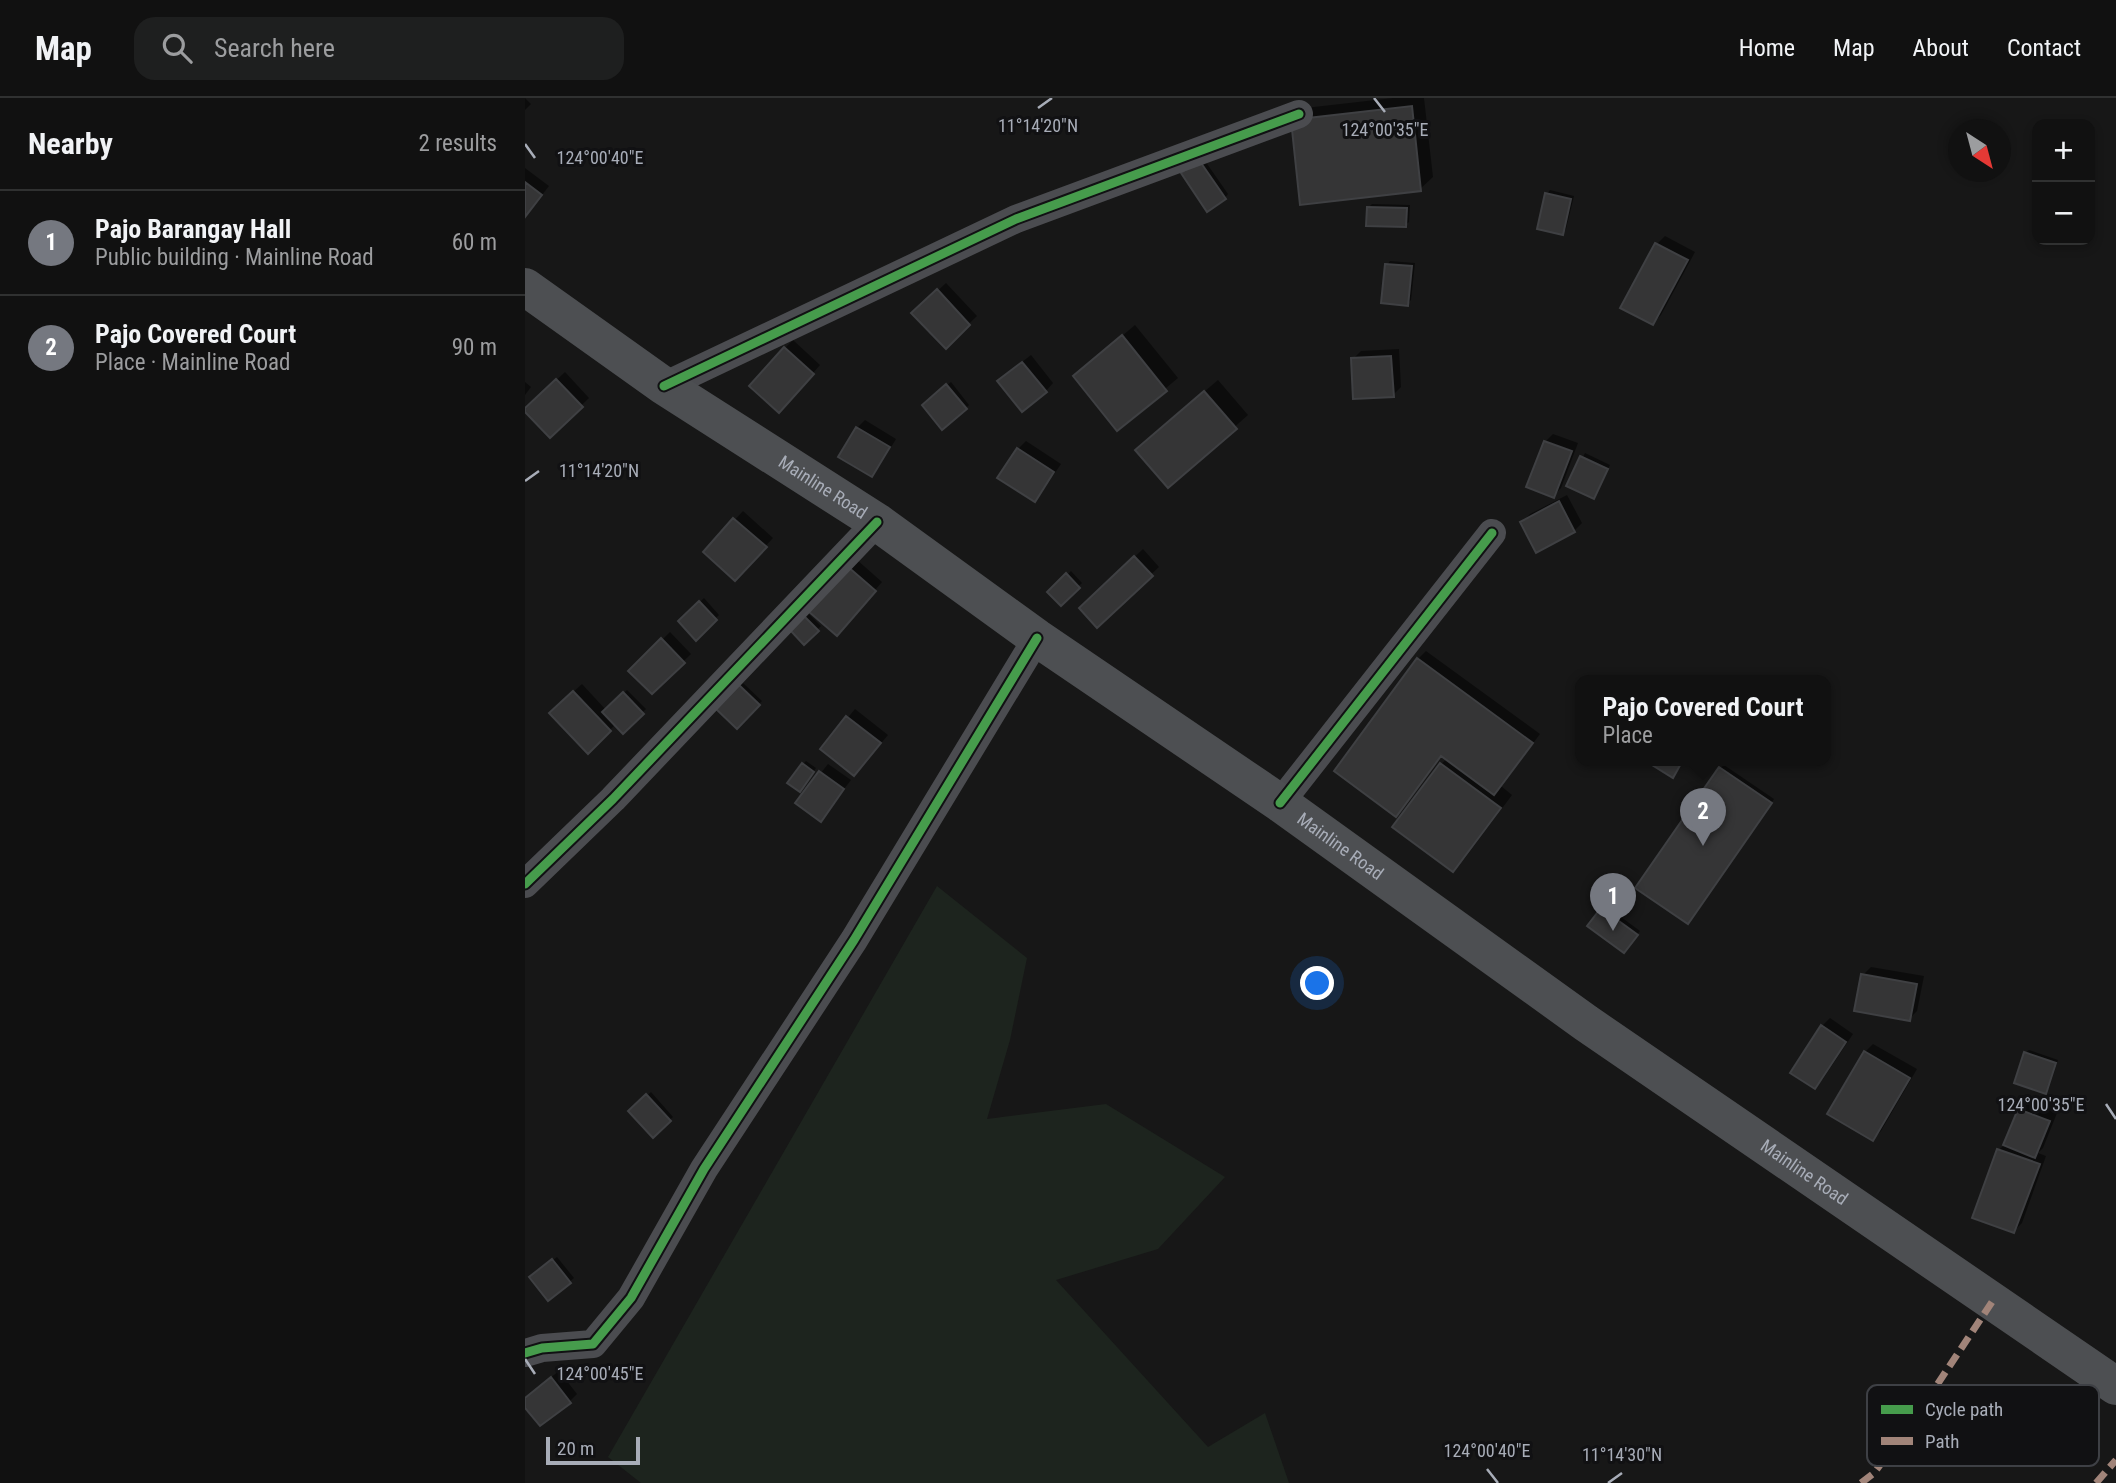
<!DOCTYPE html>
<html lang="en">
<head>
<meta charset="utf-8">
<style>
	:root { --surface:#111; --page:#1e1f1f; --text:#f1f3f6; --muted:#9c9d9f; --line:#303131; --accent:#757880 }
	body { margin:0; font-family:"Roboto Condensed",sans-serif; background:var(--page); color:var(--text) }
	.controls { position:absolute; right:21px; top:21px; display:grid; overflow:hidden; border-radius:14px; box-shadow:0 4px 10px #0003 }
	.controls button { width:63px; height:63px; display:grid; place-items:center; padding:0; border:0; border-bottom:2px solid var(--line); background:var(--surface); color:var(--text); font:35px sans-serif }
	.compass { position:absolute; left:1423px; top:21px; width:63px; height:63px; border-radius:50%; background:var(--surface); box-shadow:0 4px 10px #0003; rotate:144deg }
	.scale { position:absolute; left:21px; bottom:18px; width:94px; box-sizing:border-box; padding-left:7px; border:4px solid #a8adb8; border-top:0; font-size:19px; line-height:24px; white-space:nowrap; color:#a8adb8; -webkit-text-stroke:5px #111113; paint-order:stroke }
	.you { position:absolute; left:793px; top:886px; width:24px; height:24px; margin:-18px; border:5px solid #fff; border-radius:50%; background:#1a73e8; box-shadow:0 0 0 10px #1a73e833 }
	.badge { display:grid; place-items:center; width:46px; height:46px; border-radius:50%; background:var(--accent); color:#fff; font-size:23px; font-weight:700 }
	.pin { position:absolute; translate:-50% -58px; filter:drop-shadow(0 2px 4px #0008) }
	.pin::after { content:''; position:absolute; top:37px; width:24px; height:21px; background:inherit; clip-path:polygon(0 0,100% 0,50% 100%) }
	.popup { position:absolute; left:1050px; top:577px; width:256px; height:91px; box-sizing:border-box; display:grid; place-content:center; border-radius:14px; background:var(--surface); filter:drop-shadow(0 2px 5px #0005); font-size:23px; white-space:nowrap; color:var(--muted) }
	.popup b { font-size:26px; color:var(--text) }
	.popup::after { content:''; position:absolute; left:50%; top:100%; margin-left:-14px; border:14px solid transparent; border-top-color:var(--surface) }
	.list { margin:0; padding:0; list-style:none }
	h2 { display:flex; justify-content:space-between; align-items:center; height:91px; margin:0; padding:0 28px; font-size:30px }
	h2 small { font-size:23px; font-weight:400; color:var(--muted) }
	.list li { display:grid; grid-template-columns:46px 1fr auto; gap:21px; align-items:center; box-sizing:border-box; height:105px; padding:0 28px; border-top:2px solid var(--line) }
	.list b { display:block; font-size:26px; white-space:nowrap }
	.list p { margin:0; font-size:23px; white-space:nowrap; color:var(--muted) }
	.list em { font-size:23px; font-style:normal; color:var(--muted) }
	.icon { flex:none; width:38px; height:38px; fill:none; stroke:currentColor; stroke-width:2; stroke-linecap:round; stroke-linejoin:round }
	.map { position:relative; flex:none; width:1591px; height:1385px; overflow:hidden }
	header { display:flex; align-items:center; gap:42px; box-sizing:border-box; height:98px; padding:0 35px; background:var(--surface); border-bottom:2px solid var(--line) }
	header strong { font-size:33px }
	nav { display:flex; gap:38px; margin-inline-start:auto; font-size:24px }
	.search { width:490px; height:63px; background:var(--page); display:flex; align-items:center; gap:18px; box-sizing:border-box; padding:0 24px; border-radius:21px; color:var(--muted); font-size:26px }
	main { display:flex }
	aside { flex:1; background:var(--surface) }
	.map>svg:first-child { display:block }
	.green { fill:#1d241e }
	.shadow { fill:#0007 }
	.building { fill:#353536; stroke:#3f4043; stroke-width:2 }
	.lines { fill:none; stroke-linecap:round; stroke-linejoin:round }
	.street { stroke:#4b4c50; stroke-width:28 }
	.primary { stroke:#4d4f52; stroke-width:38 }
	.quiet { stroke:#a18479; stroke-width:7; stroke-dasharray:14 7; stroke-linecap:butt }
	.cycleway-casing { stroke:#111113; stroke-width:13 }
	.cycleway { stroke:#469c4c; stroke-width:9 }
	.ticks { fill:none; stroke:#a8adb8; stroke-width:2.5 }
	.labels { text-anchor:middle; stroke-width:6; stroke-linejoin:round; paint-order:stroke }
	.street-label { font-size:18px; fill:#a8adb8; stroke:#111113 }
	.key { fill:#111113; stroke:#3e4045; stroke-width:2 }
	.key-label { font-size:19px; fill:#a8adb8 }
	.ticks-label { font-size:18px; text-anchor:middle; fill:#a8adb8; stroke:#111113; stroke-width:6; stroke-linejoin:round; paint-order:stroke }
</style>
</head>
<body>
<header>
<strong>Map</strong>
<div class="search"><svg class="icon" aria-label="search" viewBox="0 0 24 24"><circle cx="10" cy="10" r="6"/><path d="M15 15l6 6"/></svg>Search here</div>
<nav><a>Home</a><a>Map</a><a>About</a><a>Contact</a></nav>
</header>
<main>
<aside>
<h2>Nearby<small>2 results</small></h2>
<ul class="list">
<li><span class="badge">1</span><div><b>Pajo Barangay Hall</b><p>Public building · Mainline Road</p></div><em>60 m</em></li>
<li><span class="badge">2</span><div><b>Pajo Covered Court</b><p>Place · Mainline Road</p></div><em>90 m</em></li>
</ul>
</aside>
<div class="map">
<svg width="1591" height="1385" viewBox="0 0 1591 1385">
	<rect width="100%" height="100%" fill="#171717"/>
	<path class="green" d="M412 788 502 860 485 942 462 1021 581 1006 700 1079 633 1151 531 1182 683 1349 740 1315 764 1385H116L83 1359Z"/>
	<path class="shadow" d="M0 0 6 6 0 12Z
		M868 0H899L908 79 895 91 776 105 780 10Z
		M678 60 703 96 700 100 658 75Z
		M0 70 24 88 0 119Z
		M1025 92 1049 98 1041 131 1038 135 1022 96Z
		M847 106 885 107 884 124 880 127 843 110Z
		M1140 138 1170 154 1136 217 1128 225 1132 146Z
		M865 163 890 165 886 202 882 206 862 167Z
		M421 185 452 218 421 248 389 215Z
		M610 227 653 280 592 331 550 278Z
		M268 242 295 267 262 305 260 250Z
		M874 251 876 289 868 297 828 261 836 253Z
		M506 257 528 285 521 293 483 275Z
		M40 274 64 300 25 338 0 312Z
		M693 282 723 317 643 388 625 340Z
		M0 284 6 289 0 297Z
		M426 284 444 307 441 310 402 303Z
		M340 322 371 341 354 369 347 377 332 330Z
		M1028 336 1053 345 1036 390 1028 398 1020 344Z
		M501 343 536 366 517 394 509 402 493 351Z
		M1060 355 1085 367 1068 399 1043 387Z
		M1042 397 1057 425 1049 433 997 424 1005 416Z
		M218 413 248 440 218 473 180 454Z
		M618 451 634 469 572 527 556 510Z
		M331 461 357 484 320 527 286 513Z
		M546 473 557 485 536 505 525 494Z
		M179 500 194 517 171 540 155 523Z
		M284 516 296 528 279 545 267 532Z
		M145 534 166 556 127 594 106 573Z
		M901 553 1015 636 976 688 987 697 940 760 928 772 916 666 922 661 917 657 871 716 893 561Z
		M218 585 237 603 212 628 193 611Z
		M57 586 81 612 102 592 121 611 98 633 91 626 63 653 34 607Z
		M330 611 363 637 337 668 297 651Z
		M281 663 291 670 278 688V666Z
		M303 666 326 682 296 721 272 705Z
		M1199 667 1249 701 1166 821 1195 670Z
		M1081 808 1115 833 1102 850 1065 828Z
		M1346 869 1399 878 1392 913 1384 921 1338 877Z
		M1305 920 1328 936 1298 981 1290 989 1297 928Z
		M1348 946 1392 971 1356 1033 1348 1041 1304 1016 1340 954Z
		M1504 952 1533 962 1524 990 1520 994 1500 955Z
		M126 994 148 1019 128 1037 105 1013Z
		M1502 1004 1532 1015 1518 1050 1513 1055 1521 1058 1497 1125 1489 1133 1449 1118 1474 1052 1481 1045 1494 1012Z
		M32 1159 49 1180 24 1201 6 1179Z
		M34 1273 52 1296 44 1304 0 1307V1301L5 1296Z"/>
	<path class="building" d="M887 8 896 93 775 107 766 22Z
		M674 62 701 101 682 114 656 75Z
		M0 84 17 97 0 119Z
		M1020 95 1046 101 1038 137 1012 131Z
		M842 109 882 110 881 129 841 128Z
		M1130 145 1163 162 1128 227 1095 210Z
		M860 166 887 168 883 208 856 205Z
		M412 191 445 227 421 251 386 215Z
		M597 237 642 293 592 333 548 278Z
		M259 249 289 276 254 315 224 288Z
		M866 258 869 299 828 301 826 260Z
		M497 264 522 294 497 314 472 283Z
		M31 281 58 309 25 340 0 314V310Z
		M421 286 442 311 417 332 397 307Z
		M679 293 712 331 643 390 610 352Z
		M331 329 365 349 347 379 313 359Z
		M1019 343 1047 353 1029 400 1001 389Z
		M492 350 529 374 510 404 472 380Z
		M1055 358 1083 371 1069 401 1041 388Z
		M1034 403 1050 434 1011 455 995 424Z
		M208 420 242 449 210 483 178 454Z
		M609 458 628 478 572 530 554 510Z
		M322 468 351 493 312 538 283 513Z
		M541 475 555 490 536 508 522 494Z
		M174 503 192 522 171 543 153 523Z
		M279 518 294 533 279 547 265 532Z
		M136 540 160 565 127 596 103 573Z
		M892 560 1008 645 969 697 916 658 871 719 809 673Z
		M214 587 235 607 212 631 191 611Z
		M48 593 86 633 63 656 24 615Z
		M98 594 119 616 98 636 77 614Z
		M321 618 356 645 329 678 295 651Z
		M1119 662H1158L1148 680Z
		M277 665 289 674 275 694 262 685Z
		M915 665 976 710 928 774 867 729Z
		M1194 669 1247 705 1163 826 1110 790Z
		M294 673 319 691 296 724 270 705Z
		M1076 810 1113 837 1099 855 1062 828Z
		M1336 876 1392 886 1385 923 1329 913Z
		M1296 927 1321 944 1290 991 1265 975Z
		M1339 953 1385 980 1348 1043 1302 1016Z
		M1499 954 1531 965 1521 996 1489 985Z
		M121 996 146 1023 128 1040 103 1013Z
		M1493 1011 1525 1023 1510 1060 1478 1047Z
		M1472 1051 1515 1066 1489 1135 1447 1120Z
		M27 1161 46 1185 23 1203 4 1179Z
		M26 1279 46 1305 15 1328 0 1310V1300Z"/>
	<g class="lines">
		<path class="street" d="M139 288 491 121 774 16
			M755 705 967 435
			M0 786 88 701 352 424
			M0 1255 17 1250 68 1246 106 1200 179 1071 329 842 512 540"/>
		<path class="primary" id="s1" d="M0 189 139 288 352 424 512 540 755 705 1061 925 1591 1288"/>
		<path class="quiet" d="M1336 1385 1349 1375 1394 1314 1467 1204
			M1571 1385 1591 1362"/>
		<g class="cycleway-casing">
			<path id="cycleway" d="M139 288 491 121 774 16
				M755 705 967 435
				M0 786 88 701 352 424
				M0 1255 17 1250 68 1246 106 1200 179 1071 329 842 512 540"/>
		</g>
		<use href="#cycleway" class="cycleway"/>
	</g>
	<path class="ticks" d="M849 0 860 14M513 10 527 0M0 46 10 60M0 383 14 373M1581 1006 1591 1021M0 1261 10 1276M962 1371 973 1385M1083 1385 1097 1375"/>
	<g class="labels">
		<g class="street-label">
			<text dy="6" stroke="none"><textPath href="#s1" startOffset="359">Mainline Road</textPath></text>
			<text dy="6" stroke="none"><textPath href="#s1" startOffset="989">Mainline Road</textPath></text>
			<text dy="6" stroke="none"><textPath href="#s1" startOffset="1556">Mainline Road</textPath></text>
		</g>
	</g>
	<rect x="1342" y="1287" width="232" height="81" rx="10" class="key"/>
	<rect x="1356" y="1307" width="32" height="9" fill="#469c4c"/>
	<rect x="1356" y="1339" width="32" height="8" fill="#a18479"/>
	<g class="key-label">
		<text x="1400" y="1318">Cycle path</text>
		<text x="1400" y="1350">Path</text>
	</g>
	<g class="ticks-label">
		<text x="513" y="34">11°14'20"N</text>
		<text x="860" y="38">124°00'35"E</text>
		<text x="75" y="66">124°00'40"E</text>
		<text x="74" y="379">11°14'20"N</text>
		<text x="1516" y="1013">124°00'35"E</text>
		<text x="75" y="1282">124°00'45"E</text>
		<text x="962" y="1359">124°00'40"E</text>
		<text x="1097" y="1363">11°14'30"N</text>
	</g>
</svg>
<div class="controls">
<button>+</button>
<button>−</button>
</div>
<svg class="compass" viewBox="-18 -18 36 36"><path d="M0-13l5 13h-10z" fill="#e53935"/><path d="M0 13l5-13h-10z" fill="#9c9d9f"/></svg>
<div class="scale">20 m</div>
<div class="you"></div>
<div class="pin badge" style="left:1088px;top:833px">1</div>
<div class="pin badge" style="left:1178px;top:748px">2</div>
<div class="popup"><b>Pajo Covered Court</b>Place</div>
</div>
</main>
</body>
</html>
